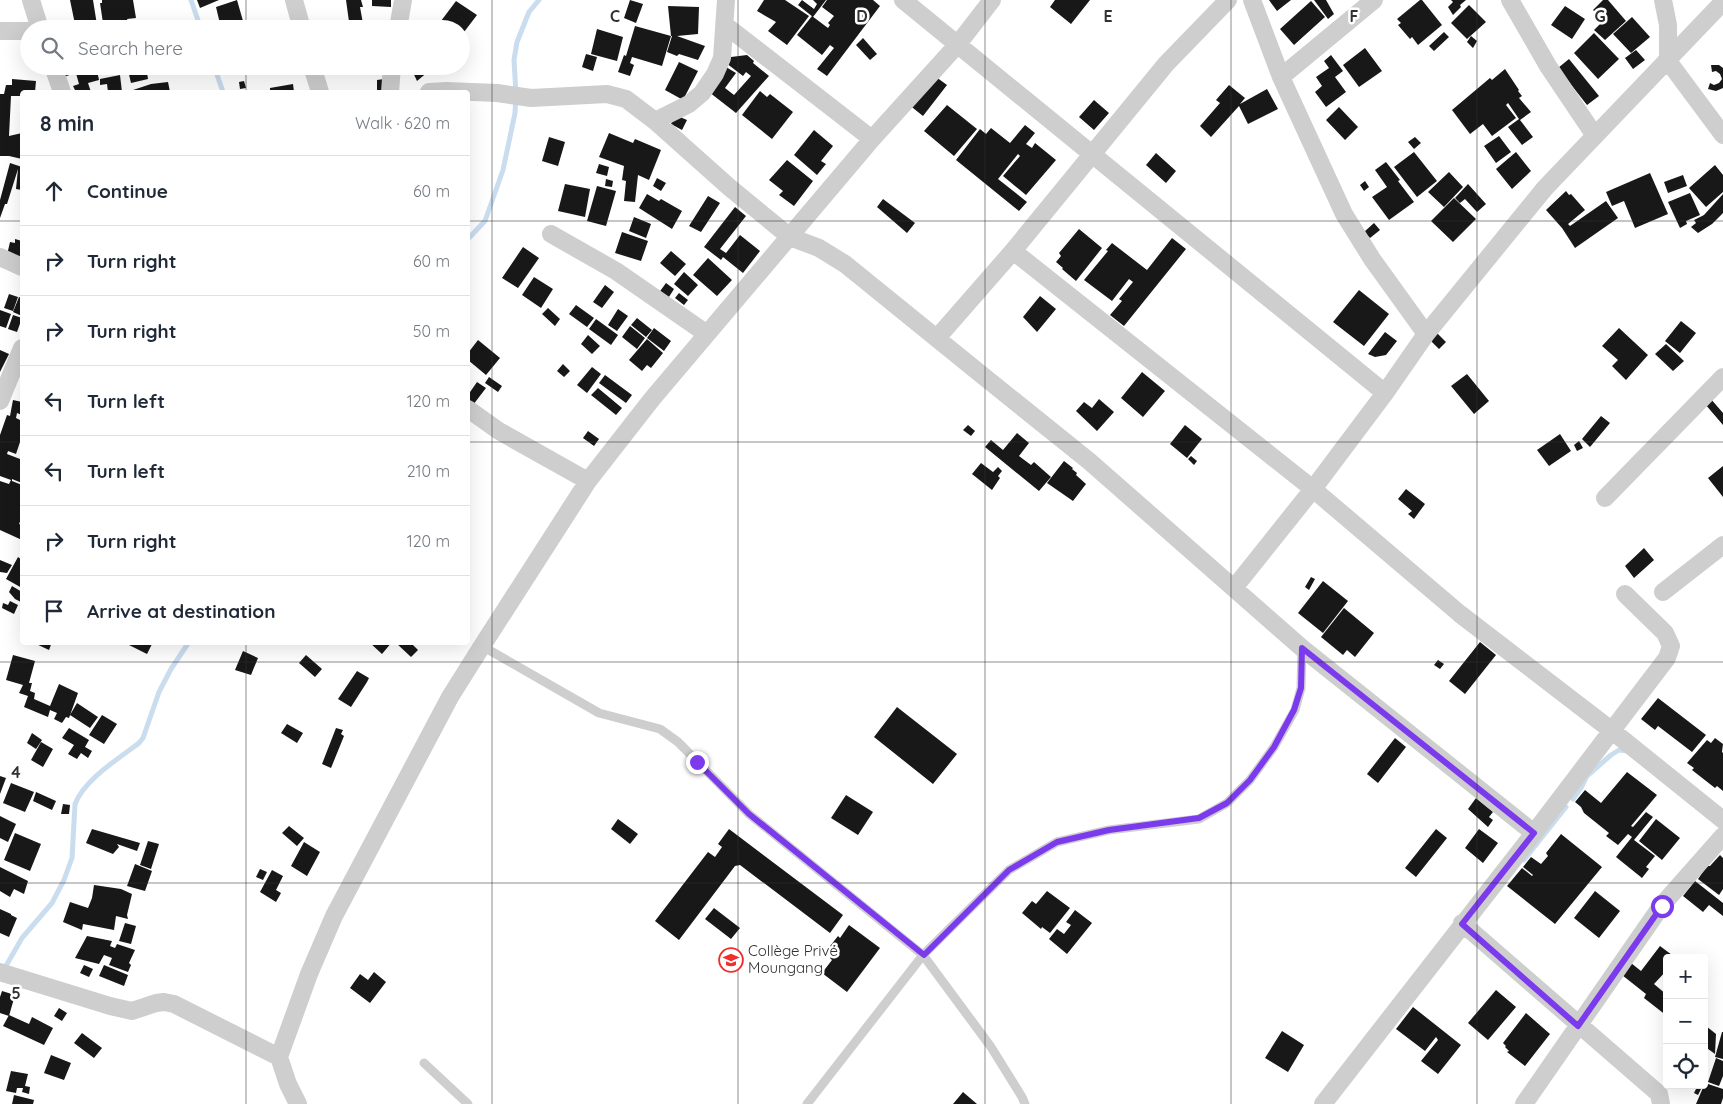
<!DOCTYPE html>
<html lang="en">
<head>
<meta charset="utf-8">
<style>
	:root { --surface:#fff; --page:#f6f6f7; --text:#1f2937; --muted:#747a83; --line:#e0e1e3 }
	body { margin:0; font-family:Quicksand,sans-serif; background:var(--page); color:var(--text) }
	.controls { position:absolute; right:15px; bottom:15px; display:grid; overflow:hidden; border-radius:5px; box-shadow:0 5px 20px #0002 }
	.controls button { width:45px; height:45px; display:grid; place-items:center; padding:0; border:0; border-bottom:1px solid var(--line); background:var(--surface); color:var(--text); font:25px sans-serif }
	.stop { position:absolute; width:15px; height:15px; margin:-11px; border:4px solid #7c3aed; border-radius:50%; background:#fff }
	.stop.end { background:#7c3aed; border-color:#fff; box-shadow:0 1px 5px #0008 }
	.list { margin:0; padding:0; list-style:none }
	h2 { display:flex; justify-content:space-between; align-items:center; height:65px; margin:0; padding:0 20px; font-size:21px }
	h2 small { font-size:16px; font-weight:400; color:var(--muted) }
	.list li { display:grid; grid-template-columns:32px 1fr auto; gap:15px; align-items:center; box-sizing:border-box; height:70px; padding:0 20px; border-top:1px solid var(--line) }
	.list b { display:block; font-size:19px; white-space:nowrap }
	.list em { font-size:16px; font-style:normal; color:var(--muted) }
	.icon { flex:none; width:28px; height:28px; fill:none; stroke:currentColor; stroke-width:2; stroke-linecap:round; stroke-linejoin:round }
	.map { position:relative; flex:none; width:1723px; height:1104px; overflow:hidden }
	.search { position:absolute; background:var(--surface); box-shadow:0 5px 20px #0002; left:20px; top:20px; width:450px; height:55px; display:flex; align-items:center; gap:12px; box-sizing:border-box; padding:0 18px; border-radius:28px; color:var(--muted); font-size:19px }
	.panel { position:absolute; background:var(--surface); box-shadow:0 5px 20px #0002; left:20px; top:90px; width:450px; height:555px; border-radius:5px }
	.map>svg:first-child { display:block }
	.lines { fill:none; stroke-linecap:round; stroke-linejoin:round }
	.stream { stroke:#caddef; stroke-width:5 }
	.building { fill:#181818 }
	.lane { stroke:#cecece; stroke-width:9 }
	.street { stroke:#cecece; stroke-width:18 }
	.route { stroke:#7c3aed; stroke-width:6 }
	.grid { fill:none; stroke:#313131; stroke-width:1; stroke-opacity:0.55 }
	.labels { text-anchor:middle; stroke-width:5; stroke-linejoin:round; paint-order:stroke }
	.poi-label { font-size:15px; fill:#313131; stroke:#fff; text-anchor:start }
	.grid-label { font-size:16px; text-anchor:middle; font-weight:bold; fill:#313131; stroke:#fff; stroke-width:5; stroke-linejoin:round; paint-order:stroke }
</style>
</head>
<body>
<div class="map">
<svg width="1723" height="1104" viewBox="0 0 1723 1104">
	<rect width="100%" height="100%" fill="#fff"/>
	<g class="lines">
		<path class="stream" d="M191 0 201 29
			M214 66 223 92
			M468 239 485 221 503 170 515 113 516 94 514 60 517 42 529 12 539 0
			M1573 799 1581 788 1587 776 1611 755 1619 750 1628 751
			M1524 860 1566 807
			M3 971 22 938 52 903 64 880 72 858 75 804C85 779 118 759 139 743L143 738 159 692 171 669 189 642"/>
	</g>
	<path class="building" d="M70 0H93L97 25 76 29Z
		M102 0H133L136 18 127 19 129 24 123 26 122 20 103 23 100 3H102Z
		M197 0H219L200 8Z
		M237 0 243 21 235 23 236 29 221 28 216 7Z
		M346 0H361L363 7H360L364 29H350Z
		M372 0H391V7L372 6Z
		M630 0 643 4 636 23 624 18Z
		M764 0H785L809 16 787 45 768 31 776 22 757 11Z
		M802 0 814 9 817 4 813 0H826L813 17 798 5Z
		M827 0H873L880 6 827 76 817 69 834 48 830 45 822 55 797 35 812 16 828 28 830 25 828 23 834 16 822 7Z
		M1055 0H1090L1071 24 1050 7Z
		M1269 0H1291L1277 11Z
		M1314 0H1326L1334 14 1328 19Z
		M1420 0H1422L1442 25 1418 45 1412 37 1410 39 1398 25 1401 23 1397 19Z
		M1451 0H1466L1460 5 1461 7 1453 15 1448 7 1453 2Z
		M1603 0H1608L1626 21 1605 40 1594 30 1604 20 1593 10Z
		M456 1 477 15 461 36V29H444L438 25Z
		M1311 1 1325 17 1294 45 1280 29Z
		M1469 5 1486 22 1467 39 1451 23Z
		M668 6 699 7 698 34 677 36 705 46 698 60 679 54 677 56 667 52 672 36H671Z
		M1565 6 1585 19 1572 39 1551 25Z
		M1632 17 1650 37 1631 53 1613 34Z
		M149 24 151 29H135V28Z
		M635 26 671 36 662 66 632 57 630 63 634 65 630 76 618 72 624 55 626 56Z
		M597 29 623 37 617 61 591 54Z
		M1444 32 1449 37 1434 51 1429 46Z
		M1594 33 1619 59 1598 79 1574 53Z
		M1471 36 1477 41 1473 48 1467 42Z
		M863 38 877 54 870 60 856 45Z
		M1365 48 1382 71 1359 87 1343 65Z
		M1636 50 1645 60 1633 69 1625 58Z
		M586 54 597 57 593 71 582 67Z
		M747 55 754 61 753 63 769 76 736 113 709 92 726 67 736 73 725 88 734 95 751 76 746 72 743 76 726 63 731 57Z
		M1331 55 1343 71 1335 77 1346 92 1326 107 1315 92 1322 86 1316 77 1329 68 1324 61Z
		M1569 59 1599 96 1587 105 1558 68Z
		M679 62 698 71 683 100 665 90Z
		M1711 65H1719L1723 68V88L1716 91 1708 89 1710 83 1714 85 1719 83 1722 79 1720 74 1716 71 1712 72Z
		M57 66H73L75 73 61 78Z
		M74 66H96L99 80 88 83 91 92H76L73 86 79 84Z
		M127 66H146L148 79 131 83Z
		M410 66H435L417 81Z
		M1505 69 1519 90 1518 91 1522 96 1519 98 1531 112 1520 120 1533 137 1522 145 1508 127 1519 119 1508 103 1506 105 1516 118 1492 136 1483 124 1470 134 1452 110 1490 78 1492 80Z
		M932 74 947 85 923 116 908 104Z
		M120 75 122 92H108L107 84 100 85V79Z
		M12 79 36 81 35 92H22V96H11L9 136 22 133V159L9 156H0V94H4L6 85H12Z
		M384 79 382 92H377V80Z
		M244 81 246 88 240 89 239 82Z
		M168 82 170 92H134L133 90 151 84Z
		M293 84 294 92H270V88Z
		M1229 85 1245 98 1240 104 1267 89 1278 109 1248 124 1239 106 1211 137 1200 126 1220 103 1216 100Z
		M760 91 767 97 770 94 793 112 772 139 742 115Z
		M1094 100 1109 113 1094 130 1079 117Z
		M947 105 977 129 954 156 924 131Z
		M1339 107 1358 127 1345 140 1326 120Z
		M680 117 687 120 682 130 671 124 674 118Z
		M1025 125 1035 133 1026 144 1032 148 1035 143 1056 160 1026 195 1003 176 1020 156 1018 154 998 179 1027 202 1019 211 956 160 980 129 986 134 991 128 1010 143Z
		M814 130 833 146 821 161 826 164 817 175 794 155Z
		M609 133 633 143 635 139 661 150 649 180 638 175 635 202 624 201 626 181 622 180 624 166 599 157Z
		M1499 136 1511 152 1496 163 1484 146Z
		M549 137 565 142 558 166 542 161Z
		M1415 137 1421 143 1414 149 1408 142Z
		M1414 152 1437 181 1417 197 1394 167Z
		M1516 152 1531 171 1512 189 1496 169Z
		M1156 153 1176 171 1166 183 1146 165Z
		M787 160 813 181 794 206 779 195 783 191 769 180Z
		M1386 162 1400 180 1398 181 1414 202 1389 220 1372 197 1387 187 1375 170Z
		M10 163 22 167V190L16 189 18 169 7 204H5L0 218V200Z
		M599 164 609 167 607 176 596 173Z
		M1715 165 1723 175V192L1706 207 1689 188Z
		M1449 172 1463 187 1444 207 1428 192Z
		M1650 173 1668 214 1635 228 1624 201 1612 206 1606 192Z
		M1683 175 1687 186 1668 193 1664 182Z
		M657 178 666 183 661 191 653 186Z
		M606 179 613 181 612 187 605 186Z
		M1365 181 1369 187 1364 191 1360 185Z
		M565 184 590 189 585 217 558 211Z
		M1468 184 1486 204 1477 212 1465 199 1460 203 1455 198Z
		M597 186 616 191 606 226 587 221Z
		M1566 191 1569 195 1571 194 1585 210 1568 224 1570 226 1606 201 1618 218 1575 248 1562 228 1546 210Z
		M1690 193 1700 215 1686 221 1687 224 1680 228 1668 202Z
		M647 194 659 201 661 199 682 211 672 229 639 208Z
		M1723 194V213L1712 224 1698 233 1691 227 1696 223 1694 220 1704 215Z
		M708 196 720 203 701 232 689 226Z
		M1454 198 1476 219 1453 242 1431 221Z
		M883 199 915 223 907 233 877 207Z
		M735 207 746 216 720 249 726 253 740 235 760 251 743 273 723 257 721 260 704 247Z
		M634 217 651 224 646 238 629 231Z
		M1374 223 1380 230 1370 238 1364 232Z
		M1079 229 1102 248 1076 281 1062 269 1063 268 1056 262 1061 256 1059 253Z
		M622 232 648 241 641 261 615 253Z
		M1172 238 1186 249 1124 326 1110 315 1122 301 1119 299 1133 282 1129 279 1112 301 1084 280 1108 251 1106 250 1112 243 1147 270Z
		M15 239 22 241V259L7 255 10 242 15 243Z
		M523 247 539 258 518 288 502 278Z
		M671 251 686 264 675 276 660 263Z
		M708 258 732 280 717 296 693 275Z
		M684 272 698 285 688 296 674 284Z
		M534 277 553 289 541 308 522 295Z
		M666 283 674 289 667 300 658 294Z
		M605 285 614 292 602 308 593 302Z
		M1359 290 1389 314 1364 346 1333 322Z
		M679 293 688 300 684 305 675 298Z
		M9 294 18 297 13 311 4 308Z
		M1040 296 1056 309 1037 332 1023 317Z
		M19 297 22 298V316L13 312Z
		M576 305 594 318 587 327 569 314Z
		M548 308 560 319 555 326 542 314Z
		M618 309 628 316 617 331 608 325Z
		M0 310 11 314 6 328 0 326Z
		M13 315 22 318 17 332 8 329Z
		M637 318 652 330 646 337 631 325Z
		M596 319 618 335 611 345 589 329Z
		M1681 321 1696 333 1680 353 1665 341Z
		M630 326 645 338 637 349 622 337Z
		M654 328 671 341 664 351 647 338Z
		M1619 328 1648 355 1626 380 1612 366 1618 360 1602 346Z
		M1434 330 1446 342 1439 349 1430 340Z
		M1385 332 1397 341 1386 355 1375 357 1368 354Z
		M588 335 600 346 592 354 581 344Z
		M647 339 663 353 651 368 647 365 642 371 629 360Z
		M478 340 500 358 486 375 468 360V353Z
		M1666 344 1684 361 1673 371 1655 354Z
		M0 350 9 354 0 372Z
		M563 364 570 371 564 377 557 371Z
		M592 367 601 374 587 393 577 385Z
		M1142 372 1165 391 1143 417 1121 398Z
		M1467 374 1489 401 1474 414 1451 386Z
		M605 375 632 395 626 403 599 383Z
		M489 377 502 386 498 392 485 383Z
		M477 382 486 388 473 405 468 402V395Z
		M598 388 622 408 616 415 591 395Z
		M1710 398 1723 413V425L1705 404Z
		M1099 399 1114 412 1097 431 1076 411 1084 402 1092 408Z
		M13 400 22 402V415L17 413 16 418 22 421V436L16 454 8 451 7 454 20 459 21 455 22 456V483L12 479V481L22 485V517L19 524 22 525V540L0 530V481L9 484 11 480 0 476V435L7 415 10 416Z
		M1601 416 1610 423 1590 447 1582 439Z
		M968 425 975 431 971 436 963 430Z
		M1185 425 1202 439 1187 458 1170 444Z
		M588 431 599 439 594 446 583 438Z
		M1017 433 1029 443 1019 456 1031 465 1034 462 1051 477 1039 491 985 447 991 440 1003 450Z
		M1560 434 1571 451 1549 466 1537 450Z
		M1579 441 1583 448 1577 451 1574 445Z
		M1191 456 1197 461 1194 465 1188 459Z
		M1064 461 1073 468 1072 469 1077 473 1076 475 1086 484 1073 501 1047 483Z
		M981 463 993 472 998 467 1002 471 998 476 1000 478 992 490 972 474Z
		M1723 466V497L1708 478Z
		M1406 489 1425 504 1414 519 1408 514 1412 511 1398 499Z
		M1644 548 1654 560 1634 578 1625 566Z
		M18 557 22 560V588L6 579Z
		M0 560 12 565 7 573 0 572Z
		M1311 577 1315 579 1309 590 1305 587Z
		M1323 581 1348 601 1323 633 1298 613Z
		M12 586 22 592V599L21 602 15 599 9 592Z
		M10 601 18 605 14 614 2 608 3 603 8 605Z
		M1344 608 1374 633 1355 657 1347 650 1343 655 1321 637Z
		M32 642H52L49 650Z
		M128 642H148L152 644 147 654 127 644Z
		M369 642H392L382 654Z
		M395 642H410L418 650 411 657Z
		M1480 642 1496 655 1465 694 1449 681Z
		M243 651 258 658 251 675 235 670Z
		M13 655 35 661 29 683H32L30 691 35 693 34 699 50 706 59 684 78 693 69 718 66 717 62 723 54 719 57 713 50 710 48 717 24 707 28 696 19 693 23 685 6 680Z
		M306 655 322 669 315 677 299 663Z
		M1438 660 1444 664 1440 669 1434 665Z
		M357 671 369 678 367 682 351 707 338 699Z
		M1658 698 1706 735 1692 752 1658 726 1655 730 1641 719Z
		M77 703 98 717 90 728 70 715Z
		M897 707 957 754 933 784 874 737Z
		M102 715 117 724 104 744 89 735Z
		M287 724 303 733 297 743 281 733Z
		M69 728 89 740 85 747 92 751 88 758 81 753 77 759 68 754 74 745 62 738Z
		M336 728 343 730 341 734 344 736 331 768 322 764Z
		M32 733 42 740 36 749 27 743Z
		M1395 738 1406 747 1378 783 1367 774Z
		M1715 738 1723 744 1722 752 1723 753V791L1717 786 1715 788 1692 770 1694 768 1687 763 1707 740 1711 743Z
		M41 742 53 749 43 767 31 760Z
		M1627 772 1657 795 1631 826 1633 827 1646 812 1653 817 1634 840 1655 856 1646 867 1649 869 1642 878 1616 857 1632 837 1628 834 1618 845 1606 836 1609 833 1584 813 1581 807 1575 802 1585 790 1601 803Z
		M0 776 6 778 0 794Z
		M11 783 34 792 25 812 3 803Z
		M36 792 56 801 52 810 33 801Z
		M846 795 873 812 858 835 831 818Z
		M1476 798 1493 812 1489 817 1493 820 1488 827 1468 809Z
		M63 804 70 805 69 814H61Z
		M0 816 16 824 8 842 0 838Z
		M618 819 638 834 630 844 611 829Z
		M1656 819 1680 838 1662 860 1639 841Z
		M289 826 304 838 297 846 282 833Z
		M92 829 140 843 137 851 117 844 119 847 113 854 86 843Z
		M729 829 843 915 830 933 740 865 735 866 679 940 655 921 708 852 715 857 722 847 718 844Z
		M1436 829 1447 838 1416 877 1405 868Z
		M1479 829 1498 843 1483 863 1465 848Z
		M15 833 41 844 30 871 4 860Z
		M1561 834 1602 867 1555 924 1507 886 1522 868 1532 876 1533 875 1523 867 1531 857 1541 864 1548 856 1546 853Z
		M148 841 159 844 151 869 140 865Z
		M304 842 320 852 307 876 291 866Z
		M1720 855 1723 858V889L1719 895 1698 879 1707 866H1710Z
		M135 864 152 871 145 891 127 886Z
		M0 867 28 881 24 894 14 889 10 897 0 891Z
		M260 869 267 872 263 880 256 877Z
		M272 870 283 876 276 890 281 893 276 902 260 892Z
		M1695 881 1723 903V916L1709 905 1703 912 1683 896Z
		M94 885 121 889 132 894 127 915 128 919 116 916 114 930 83 924 82 930 63 922 70 902 88 908 92 898Z
		M1047 891 1070 908 1050 933 1042 927 1041 929 1022 913 1032 901 1036 904Z
		M1595 891 1620 911 1599 938 1574 918Z
		M714 908 740 928 731 939 705 919Z
		M0 909 11 914V915L17 918 9 937 0 933Z
		M1075 910 1092 923 1067 954 1049 939 1057 929 1064 934 1071 925 1066 922Z
		M125 923 136 926 131 944 119 941Z
		M849 925 880 948 847 992 822 973 832 960 830 958 833 954 827 950 838 936 840 938Z
		M87 936 112 941 110 946 115 948 117 944 135 950 129 963 131 965 128 972 109 965 112 958 104 955 99 964 75 958Z
		M1660 946 1676 958H1667V970L1654 984 1667 995V1016L1644 998 1646 994 1622 975 1631 963 1641 971Z
		M84 965 93 969 89 977 80 973Z
		M104 965 128 975 124 986 99 976Z
		M374 972 386 982 370 1003 350 988 360 974 368 980Z
		M1496 990 1516 1007 1488 1040 1468 1023Z
		M2 991 15 995 9 1016 0 1013V997Z
		M1413 1007 1461 1045 1438 1074 1421 1061 1438 1040 1436 1037 1425 1051 1396 1029Z
		M59 1008 67 1013 62 1021 54 1016Z
		M1526 1013 1550 1034 1525 1066 1507 1052 1509 1051 1505 1047 1506 1046 1503 1043Z
		M9 1015 29 1024 32 1017 53 1028 44 1045 3 1026Z
		M1706 1026 1716 1034 1715 1054 1704 1046V1029Z
		M1282 1031 1304 1045 1288 1072 1265 1058Z
		M1722 1032H1723V1059L1715 1057Z
		M82 1033 102 1048 94 1058 74 1043Z
		M51 1055 71 1063 64 1080 44 1073Z
		M1716 1058 1723 1061V1076L1719 1086 1708 1082Z
		M11 1071 28 1074 25 1086 30 1087 29 1094 22 1092 23 1088H17L16 1093 6 1091Z
		M1705 1083 1723 1089V1098L1721 1104H1696Z
		M1698 1085H1703L1698 1095 1694 1093Z
		M963 1092 977 1104H953Z
		M14 1095 34 1100 33 1104H12Z"/>
	<g class="lines">
		<path class="lane" d="M482 646 599 713 660 729 678 742 749 814 923 955 991 1047 1022 1097 1025 1104
			M424 1063 468 1104
			M807 1104 923 955 1009 870 1057 842 1109 830 1199 819 1227 803 1250 780 1274 747 1295 710 1301 688 1302 648"/>
		<path class="street" d="M31 0 40 29
			M294 0 302 29
			M903 0 1385 393
			M1252 0 1281 77 1344 214 1372 259 1426 334
			M1510 0 1548 66 1595 136
			M1663 0 1668 25V61L1723 135
			M725 25 872 139
			M398 29 403 0
			M0 31H29
			M53 66 62 92
			M312 66 320 92
			M1281 77 1374 0
			M390 92 392 66
			M429 92 447 91 497 93 531 98 607 94 626 99 655 121 729 187 790 237 819 248 845 264 977 371 1089 461 1302 648 1534 833
			M655 121 689 104 702 93 715 74 722 58 726 0
			M551 234 616 271 707 334
			M1013 251 1313 489 1460 614 1611 730 1723 820
			M0 257 22 267
			M937 338 1013 251 1166 64 1228 0
			M0 401 22 348
			M468 409 499 431 588 481
			M1605 498 1723 377
			M1234 588 1313 489 1385 393 1426 334 1545 188 1723 2
			M1663 592 1723 545
			M1462 923 1659 1094 1661 1104
			M0 972 110 1006 132 1011 156 1003 164 1002 174 1004 279 1057
			M298 1104 288 1084 279 1057 309 974 334 916 450 697 482 646 588 481 652 399 872 139 958 44 992 0
			M1323 1104 1534 833 1667 658 1671 646 1665 633 1625 594
			M1524 1104 1662 905 1723 836"/>
	</g>
	<g class="lines">
		<path class="route" d="M697 762 749 814 924 955 1009 870 1057 842 1109 830 1199 818 1227 803 1250 780 1274 747 1294 710 1301 688 1302 648 1534 833 1462 924 1578 1026 1662 906"/>
	</g>
	<path class="grid" d="M246 0V29M492 0V1104M738 0V1104M985 0V1104M1231 0V1104M1477 0V1104M246 66V92M0 221H22M468 221H1723M0 442H22M468 442H1723M246 642V1104M0 662H1723M0 883H1723"/>
	<defs>
		<g id="school-ring" transform="scale(1.25)"><circle r="9.5" fill="#fff" stroke="#f02e2b" stroke-width="1.5"/><path d="M0-5L7-2L0 1L-7-2ZM-4 1L0 2.5L4 1V4Q0 6-4 4Z" fill="#f02e2b"/></g>
	</defs>
	<g fill-rule="evenodd">
		<use href="#school-ring" x="731" y="960"/>
	</g>
	<g class="labels">
		<g class="poi-label">
			<text x="748" y="956">Collège Privé<tspan x="748" dy="17">Moungang</tspan></text>
		</g>
	</g>
	<g class="grid-label">
		<text x="615" y="22">C</text>
		<text x="862" y="22">D</text>
		<text x="1108" y="22">E</text>
		<text x="1354" y="22">F</text>
		<text x="1600" y="22">G</text>
		<text x="16" y="778">4</text>
		<text x="16" y="999">5</text>
	</g>
</svg>
<div class="controls">
<button>+</button>
<button>−</button>
<button><svg class="icon" aria-label="locate" viewBox="0 0 24 24"><circle cx="12" cy="12" r="6"/><path d="M12 2v4M12 18v4M2 12h4M18 12h4"/></svg></button>
</div>
<div class="stop" style="left:1662px;top:906px"></div>
<div class="stop end" style="left:697px;top:762px"></div>
<div class="search"><svg class="icon" aria-label="search" viewBox="0 0 24 24"><circle cx="10" cy="10" r="6"/><path d="M15 15l6 6"/></svg>Search here</div>
<section class="panel">
<h2>8 min<small>Walk · 620 m</small></h2>
<ul class="list">
<li><svg class="icon" aria-label="ahead" viewBox="0 0 24 24"><path d="M12 20V5M6 11l6-6 6 6"/></svg><div><b>Continue</b></div><em>60 m</em></li>
<li><svg class="icon" aria-label="right" viewBox="0 0 24 24"><path d="M7 20v-9h11M14 6l5 5-5 5"/></svg><div><b>Turn right</b></div><em>60 m</em></li>
<li><svg class="icon" aria-label="right" viewBox="0 0 24 24"><path d="M7 20v-9h11M14 6l5 5-5 5"/></svg><div><b>Turn right</b></div><em>50 m</em></li>
<li><svg class="icon" aria-label="left" viewBox="0 0 24 24"><path d="M17 20v-9H6M10 6l-5 5 5 5"/></svg><div><b>Turn left</b></div><em>120 m</em></li>
<li><svg class="icon" aria-label="left" viewBox="0 0 24 24"><path d="M17 20v-9H6M10 6l-5 5 5 5"/></svg><div><b>Turn left</b></div><em>210 m</em></li>
<li><svg class="icon" aria-label="right" viewBox="0 0 24 24"><path d="M7 20v-9h11M14 6l5 5-5 5"/></svg><div><b>Turn right</b></div><em>120 m</em></li>
<li><svg class="icon" aria-label="arrive" viewBox="0 0 24 24"><path d="M6 21V4h12l-3 4 3 4H6"/></svg><div><b>Arrive at destination</b></div></li>
</ul>
</section>
</div>
</body>
</html>
